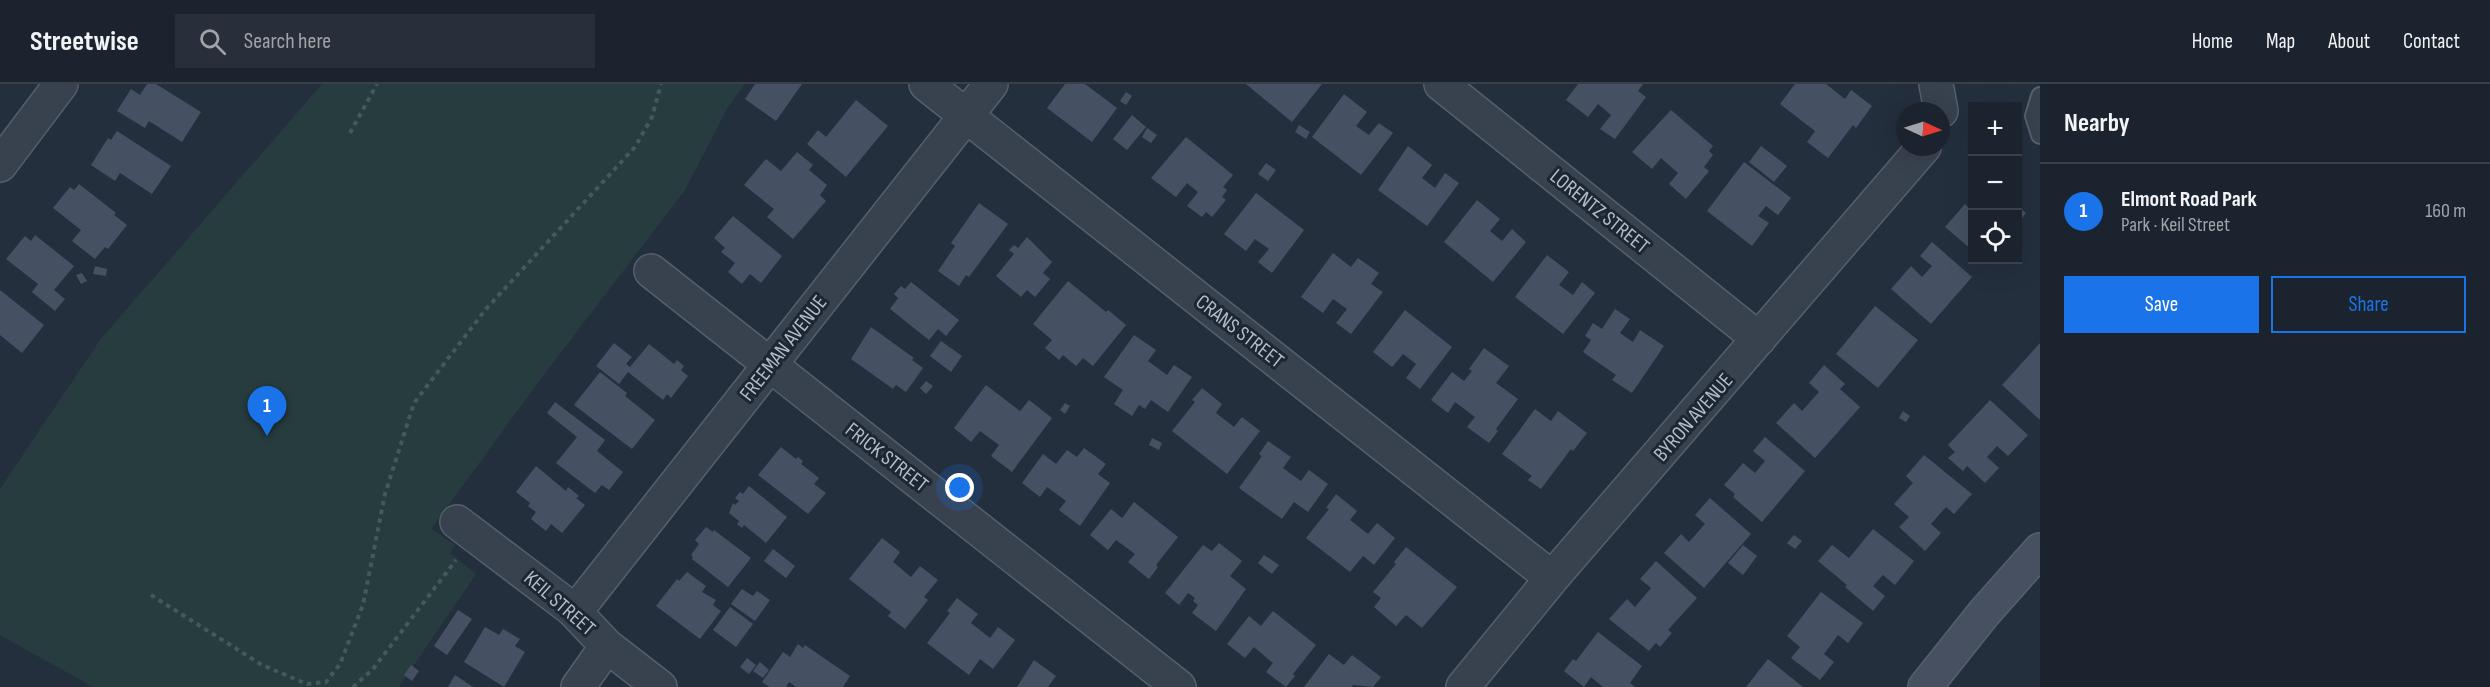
<!DOCTYPE html>
<html lang="en">
<head>
<meta charset="utf-8">
<style>
	:root { --surface:#1b232e; --page:#282f3a; --text:#f1f3f6; --muted:#a0a4aa; --line:#39404a; --accent:#1a73e8 }
	body { margin:0; font-family:"Sofia Sans Condensed",sans-serif; background:var(--page); color:var(--text) }
	.controls { position:absolute; right:18px; top:18px; display:grid; overflow:hidden; border-radius:0px; box-shadow:0 6px 24px #0002 }
	.controls button { width:54px; height:54px; display:grid; place-items:center; padding:0; border:0; border-bottom:2px solid var(--line); background:var(--surface); color:var(--text); font:30px sans-serif }
	.compass { position:absolute; left:1896px; top:18px; width:54px; height:54px; border-radius:50%; background:var(--surface); box-shadow:0 6px 24px #0002; rotate:94deg }
	.you { position:absolute; left:960px; top:404px; width:21px; height:21px; margin:-15px; border:4px solid #fff; border-radius:50%; background:#1a73e8; box-shadow:0 0 0 9px #1a73e833 }
	.badge { display:grid; place-items:center; width:39px; height:39px; border-radius:50%; background:var(--accent); color:#fff; font-size:20px; font-weight:700 }
	.pin { position:absolute; translate:-50% -50px; filter:drop-shadow(0 2px 3px #0008) }
	.pin::after { content:''; position:absolute; top:32px; width:21px; height:18px; background:inherit; clip-path:polygon(0 0,100% 0,50% 100%) }
	.list { margin:0; padding:0; list-style:none }
	h2 { display:flex; justify-content:space-between; align-items:center; height:78px; margin:0; padding:0 24px; font-size:26px }
	h2 small { font-size:20px; font-weight:400; color:var(--muted) }
	.list li { display:grid; grid-template-columns:39px 1fr auto; gap:18px; align-items:center; box-sizing:border-box; height:96px; padding:0 24px; border-top:2px solid var(--line) }
	.list b { display:block; font-size:22px; white-space:nowrap }
	.list p { margin:0; font-size:20px; white-space:nowrap; color:var(--muted) }
	.list em { font-size:20px; font-style:normal; color:var(--muted) }
	.actions { display:flex; gap:12px; padding:18px 24px }
	.actions a { flex:1; padding:14px 0; border:2px solid var(--accent); border-radius:0px; text-align:center; font-size:21px; color:var(--accent) }
	.actions .main { background:var(--accent); color:#fff }
	.icon { flex:none; width:33px; height:33px; fill:none; stroke:currentColor; stroke-width:2; stroke-linecap:round; stroke-linejoin:round }
	.map { position:relative; flex:none; width:2040px; height:603px; overflow:hidden }
	header { display:flex; align-items:center; gap:36px; box-sizing:border-box; height:84px; padding:0 30px; background:var(--surface); border-bottom:2px solid var(--line) }
	header strong { font-size:28px }
	nav { display:flex; gap:33px; margin-inline-start:auto; font-size:21px }
	.search { width:420px; height:54px; background:var(--page); display:flex; align-items:center; gap:15px; box-sizing:border-box; padding:0 21px; border-radius:0px; color:var(--muted); font-size:22px }
	main { display:flex }
	aside { flex:1; background:var(--surface) }
	.map>svg:first-child { display:block }
	.green { fill:#263c3f }
	.building { fill:#455162 }
	.lines { fill:none; stroke-linecap:round; stroke-linejoin:round }
	.lane-casing { stroke:#565f6c; stroke-width:20 }
	.street-casing { stroke:#565f6c; stroke-width:36 }
	.secondary-casing { stroke:#565f6c; stroke-width:36 }
	.path { stroke:#44595c; stroke-width:4; stroke-dasharray:4.5 4.5; stroke-linecap:butt }
	.lane { stroke:#38414e; stroke-width:16 }
	.street { stroke:#38414e; stroke-width:33 }
	.secondary { stroke:#465061; stroke-width:33 }
	.labels { text-anchor:middle; stroke-width:6; stroke-linejoin:round; paint-order:stroke }
	.street-label { font-size:21px; fill:#b4bcc9; stroke:#1d2633 }
</style>
</head>
<body>
<header>
<strong>Streetwise</strong>
<div class="search"><svg class="icon" aria-label="search" viewBox="0 0 24 24"><circle cx="10" cy="10" r="6"/><path d="M15 15l6 6"/></svg>Search here</div>
<nav><a>Home</a><a>Map</a><a>About</a><a>Contact</a></nav>
</header>
<main>
<div class="map">
<svg width="2040" height="603" viewBox="0 0 2040 603">
	<rect width="100%" height="100%" fill="#242f3e"/>
	<path class="green" d="M322 0H745L728 23 685 106 537 300 431 445 455 461 450 469 476 490 399 603H93L0 551V405L100 256Z"/>
	<path class="building" d="M147 0H156L201 28 182 58 149 37 145 44 117 27 131 5 140 11Z
		M755 0H802L776 37 745 15Z
		M1065 0H1085L1117 24 1092 58 1047 24Z
		M1246 0H1322L1292 38Z
		M1578 0H1643L1638 7 1646 13 1615 55 1600 45 1611 31 1598 20 1588 33 1566 16Z
		M1795 0H1826L1845 15 1851 6 1872 22 1856 44 1853 41 1828 74 1807 58 1815 47 1780 20Z
		M1126 8 1132 12 1126 21 1120 17Z
		M1344 10 1367 28 1356 42 1369 51 1379 39 1393 49 1361 91 1312 53Z
		M856 16 888 42 846 93 807 60 818 46 826 53Z
		M1671 26 1713 62 1709 67 1713 71 1704 83 1709 87 1686 115 1669 100 1678 89 1661 74 1652 85 1632 68Z
		M1132 31 1146 43 1127 66 1113 55Z
		M1299 41 1310 48 1306 55 1295 48Z
		M1147 44 1157 51 1151 59 1142 53Z
		M117 47 171 82 152 110 120 89 115 97 91 81 108 54 111 56Z
		M1186 53 1233 91 1223 103 1227 106 1222 113 1226 116 1212 133 1206 128 1202 133 1187 122 1198 108 1187 99 1176 113 1151 94Z
		M1408 62 1432 81 1422 94 1435 104 1445 89 1459 99 1427 142 1378 106Z
		M1761 62 1787 82 1774 98 1749 78Z
		M797 68 813 81 809 86 827 101 820 111 826 117 793 155 767 133 774 125 744 101 766 75 781 87Z
		M1744 78 1791 114 1778 131 1766 122 1758 132 1769 139 1752 162 1707 127Z
		M1266 79 1276 86 1268 97 1258 90Z
		M79 100 116 129 114 131 127 141 108 165 105 163 95 175 72 157 81 146 53 124 70 103 74 106Z
		M1256 109 1304 146 1272 189 1258 178 1269 165 1255 155 1246 167 1224 150Z
		M1477 116 1500 135 1490 147 1502 157 1512 145 1526 158 1493 198 1444 158Z
		M979 119 1008 140 969 193 966 191 959 202 938 187 955 162 951 159Z
		M1965 120 1972 127V166L1945 143Z
		M2018 122 2026 129 2018 139Z
		M733 132 782 172 761 199 750 190 742 200 728 188 735 179 721 168 725 164 714 154Z
		M35 151 74 182 54 206 65 215 55 227 32 208 38 200 6 175 25 152 31 157Z
		M1027 153 1052 178 1043 189 1050 195 1035 213 1027 206 1021 213 996 192 1014 170 1009 166 1014 161 1018 164Z
		M1932 158 1972 193 1931 240 1891 205 1911 182 1922 193 1932 182 1920 172Z
		M1333 169 1351 183 1358 174 1379 189 1371 200 1383 208 1351 250 1336 239 1347 225 1333 215 1323 229 1301 213Z
		M1547 171 1569 188 1559 201 1573 211 1582 198 1595 209 1563 250 1515 213Z
		M95 182 107 185 106 192 93 190Z
		M82 189 87 197 81 200 76 191Z
		M1068 197 1106 228 1108 226 1126 241 1093 282 1083 274 1076 282 1063 271 1059 276 1045 264 1052 256 1033 240Z
		M911 198 959 236 946 252 938 245 929 256 890 225 898 214 894 210 901 202 905 205Z
		M0 206 44 241 22 269 0 251Z
		M1875 222 1918 256 1878 304 1836 270Z
		M1615 225 1630 235 1620 249 1633 258 1640 246 1664 262 1632 309 1612 296 1616 291 1583 268 1591 256 1585 252 1593 239 1602 245Z
		M1405 226 1452 263 1420 305 1406 294 1416 280 1403 270 1392 283 1373 268Z
		M871 243 914 274 912 276 923 284 906 308 896 301 893 305 851 275Z
		M1134 251 1156 266 1148 277 1167 291 1174 281 1192 293 1168 328 1151 316 1145 325 1139 321 1132 332 1114 320 1123 306 1104 293Z
		M941 257 962 272 951 288 930 272Z
		M614 259 632 273 626 280 630 283 649 260 674 280 677 276 684 282 681 286 688 292 671 314 667 310 663 316 628 288 619 300 596 282Z
		M2040 259V336L2002 301Z
		M1484 264 1509 282 1496 299 1518 315 1496 345 1498 347 1489 359 1467 343 1475 333 1455 318 1448 329 1431 316 1452 288 1464 297 1472 287 1469 285Z
		M1824 281 1845 300 1840 305 1860 323 1815 374 1776 339 1794 319 1802 327 1819 308 1809 299Z
		M600 288 627 309 625 312 655 336 632 365 574 321Z
		M926 297 933 302 926 310 920 304Z
		M986 301 1020 327 1029 316 1052 334 1012 388 991 372 999 361 980 347 971 358 954 344Z
		M1202 304 1222 320 1216 329 1234 343 1242 333 1260 347 1227 390 1172 347 1195 318 1192 316Z
		M1990 316 2028 351 2008 372 1997 362 1987 373 1999 384 1985 399 1967 382 1963 387 1948 374 1955 368 1948 361Z
		M555 318 605 356 597 367 623 388 609 406 602 401 595 409 556 379 577 353 547 329Z
		M1065 319 1070 322 1065 330 1060 326Z
		M1535 325 1551 337 1558 327 1587 349 1573 367 1571 365 1541 405 1528 396 1532 392 1502 370Z
		M1903 327 1910 332 1906 338 1899 334Z
		M1765 353 1805 387 1762 438 1733 413 1735 410 1724 401 1743 379 1755 389 1765 377 1753 367Z
		M1152 354 1162 359 1159 366 1149 361Z
		M1268 357 1291 373 1283 384 1301 397 1309 386 1328 400 1308 428 1294 418 1282 435 1239 404 1262 372 1259 370Z
		M781 363 796 375 798 373 803 377 801 380 819 394 814 400 826 409 808 430 758 391Z
		M1084 364 1106 380 1098 390 1110 399 1080 442 1059 426 1066 417 1047 403 1040 413 1022 399 1043 370 1056 380 1067 366 1077 373Z
		M1924 371 1972 410 1954 430 1946 423 1931 440 1941 449 1925 467 1899 443 1909 433 1894 420 1913 399 1906 392Z
		M536 382 566 407 568 403 579 412 576 414 585 421 562 449 551 440 546 447 531 435 536 428 528 422 530 419 516 408Z
		M749 402 787 433 766 459 744 441 742 444 737 440 739 437 729 429 733 419 735 421 739 417 735 414 740 408 743 410Z
		M1336 410 1357 427 1350 436 1368 450 1377 439 1395 454 1374 481 1363 472 1350 488 1306 454 1329 425 1326 424Z
		M1710 414 1751 450 1704 504 1664 469 1681 450 1689 458 1705 440 1695 431Z
		M1134 418 1178 453 1156 481 1158 483 1149 495 1128 478 1135 470 1116 456 1108 466 1090 451 1111 425 1122 434Z
		M706 443 713 448 714 446 751 474 728 503 692 475 693 473 691 471 699 460 695 456Z
		M1873 445 1914 477 1895 501 1883 491 1873 502 1885 512 1873 527 1845 503 1847 501 1818 477 1832 461 1849 474Z
		M1794 451 1802 457 1795 465 1787 459Z
		M882 454 900 468 893 478 911 493 920 482 938 496 924 513 928 516 905 545 888 532 891 528 849 495Z
		M1219 459 1242 477 1230 492 1246 505 1216 547 1192 529 1198 521 1193 517 1195 514 1188 509 1179 521 1165 509 1203 461 1212 467Z
		M1743 461 1757 472 1743 491 1728 479Z
		M1406 463 1457 503 1422 544 1406 531 1396 542 1374 523 1381 514 1373 508 1396 480 1394 478Z
		M773 465 795 482 786 494 764 477Z
		M1264 471 1279 481 1272 490 1258 479Z
		M1656 477 1697 514 1668 546 1672 549 1660 563 1656 559 1649 567 1609 535 1627 515 1635 523 1651 504 1640 495Z
		M687 488 706 502 702 508 716 516 713 521 721 527 700 555 656 522 677 495 679 497Z
		M742 505 753 512 757 507 770 516 755 537 731 520Z
		M1821 508 1863 539 1848 559 1838 551 1824 570 1834 578 1820 596 1791 574 1800 563 1787 552Z
		M957 514 978 530 971 539 990 554 998 543 1015 556 993 585 980 575 969 591 927 559 950 529 947 527Z
		M730 523 753 540 736 563 713 546Z
		M458 526 472 535 447 571 434 562Z
		M1273 527 1316 561 1293 590 1295 592 1286 603 1266 588 1273 579 1254 563 1245 574 1227 560 1249 532 1261 542Z
		M485 543 499 551 503 545 520 555 515 562 525 568 504 603 464 578Z
		M1598 548 1642 582 1630 599 1635 603H1603L1591 593 1584 603 1564 587 1573 575 1576 577Z
		M798 560 803 564 805 561 850 592 843 603H796L789 598 786 603H769L762 598 783 568 790 573Z
		M1329 570 1344 581 1352 571 1381 593 1373 603 1353 601 1352 603H1304Z
		M747 574 756 581 749 590 740 583Z
		M1768 575 1803 603H1746Z
		M1034 576 1056 592 1048 603H1017Z
		M760 578 769 586 763 594 753 587Z
		M411 581 419 587 412 597 404 591Z
		M455 591 473 603H448Z"/>
	<g class="lines">
		<g class="lane-casing">
			<path id="lane" d="M2040 12 2034 32 2040 51"/>
		</g>
		<g class="street-casing">
			<path id="street" d="M926 0 1552 494
				M1441 0 1759 255
				M1936 0 1941 27
				M0 81 61 0
				M651 187 1179 603
				M457 438 572 525 607 562 660 603
				M575 528 991 0
				M578 603 607 562
				M1463 603 1552 494 1924 63"/>
		</g>
		<g class="secondary-casing">
			<path id="secondary" d="M1925 603 1984 529 2040 466"/>
		</g>
		<path class="path" d="M350 49 377 0
			M151 511 262 581 307 600 326 598 340 580 363 521 385 410 414 319 486 225 635 63 652 33 661 0
			M353 603 373 585 456 476"/>
		<use href="#lane" class="lane"/>
		<use href="#street" class="street"/>
		<use href="#secondary" class="secondary"/>
	</g>
	<g class="labels">
		<g class="street-label">
			<text transform="translate(1600 127) rotate(39)" y="7">LORENTZ STREET</text>
			<text transform="translate(1240 247) rotate(38)" y="7">CRANS STREET</text>
			<text transform="translate(783 264) rotate(-52)" y="7">FREEMAN AVENUE</text>
			<text transform="translate(1693 333) rotate(-49)" y="7">BYRON AVENUE</text>
			<text transform="translate(887 373) rotate(38)" y="7">FRICK STREET</text>
			<text transform="translate(560 519) rotate(41)" y="7">KEIL STREET</text>
		</g>
	</g>
</svg>
<div class="controls">
<button>+</button>
<button>−</button>
<button><svg class="icon" aria-label="locate" viewBox="0 0 24 24"><circle cx="12" cy="12" r="6"/><path d="M12 2v4M12 18v4M2 12h4M18 12h4"/></svg></button>
</div>
<svg class="compass" viewBox="-18 -18 36 36"><path d="M0-13l5 13h-10z" fill="#e53935"/><path d="M0 13l5-13h-10z" fill="#a0a4aa"/></svg>
<div class="you"></div>
<div class="pin badge" style="left:267px;top:352px">1</div>
</div>
<aside>
<h2>Nearby<small></small></h2>
<ul class="list">
<li><span class="badge">1</span><div><b>Elmont Road Park</b><p>Park · Keil Street</p></div><em>160 m</em></li>
</ul>
<div class="actions"><a class="main">Save</a><a>Share</a></div>
</aside>
</main>
</body>
</html>
